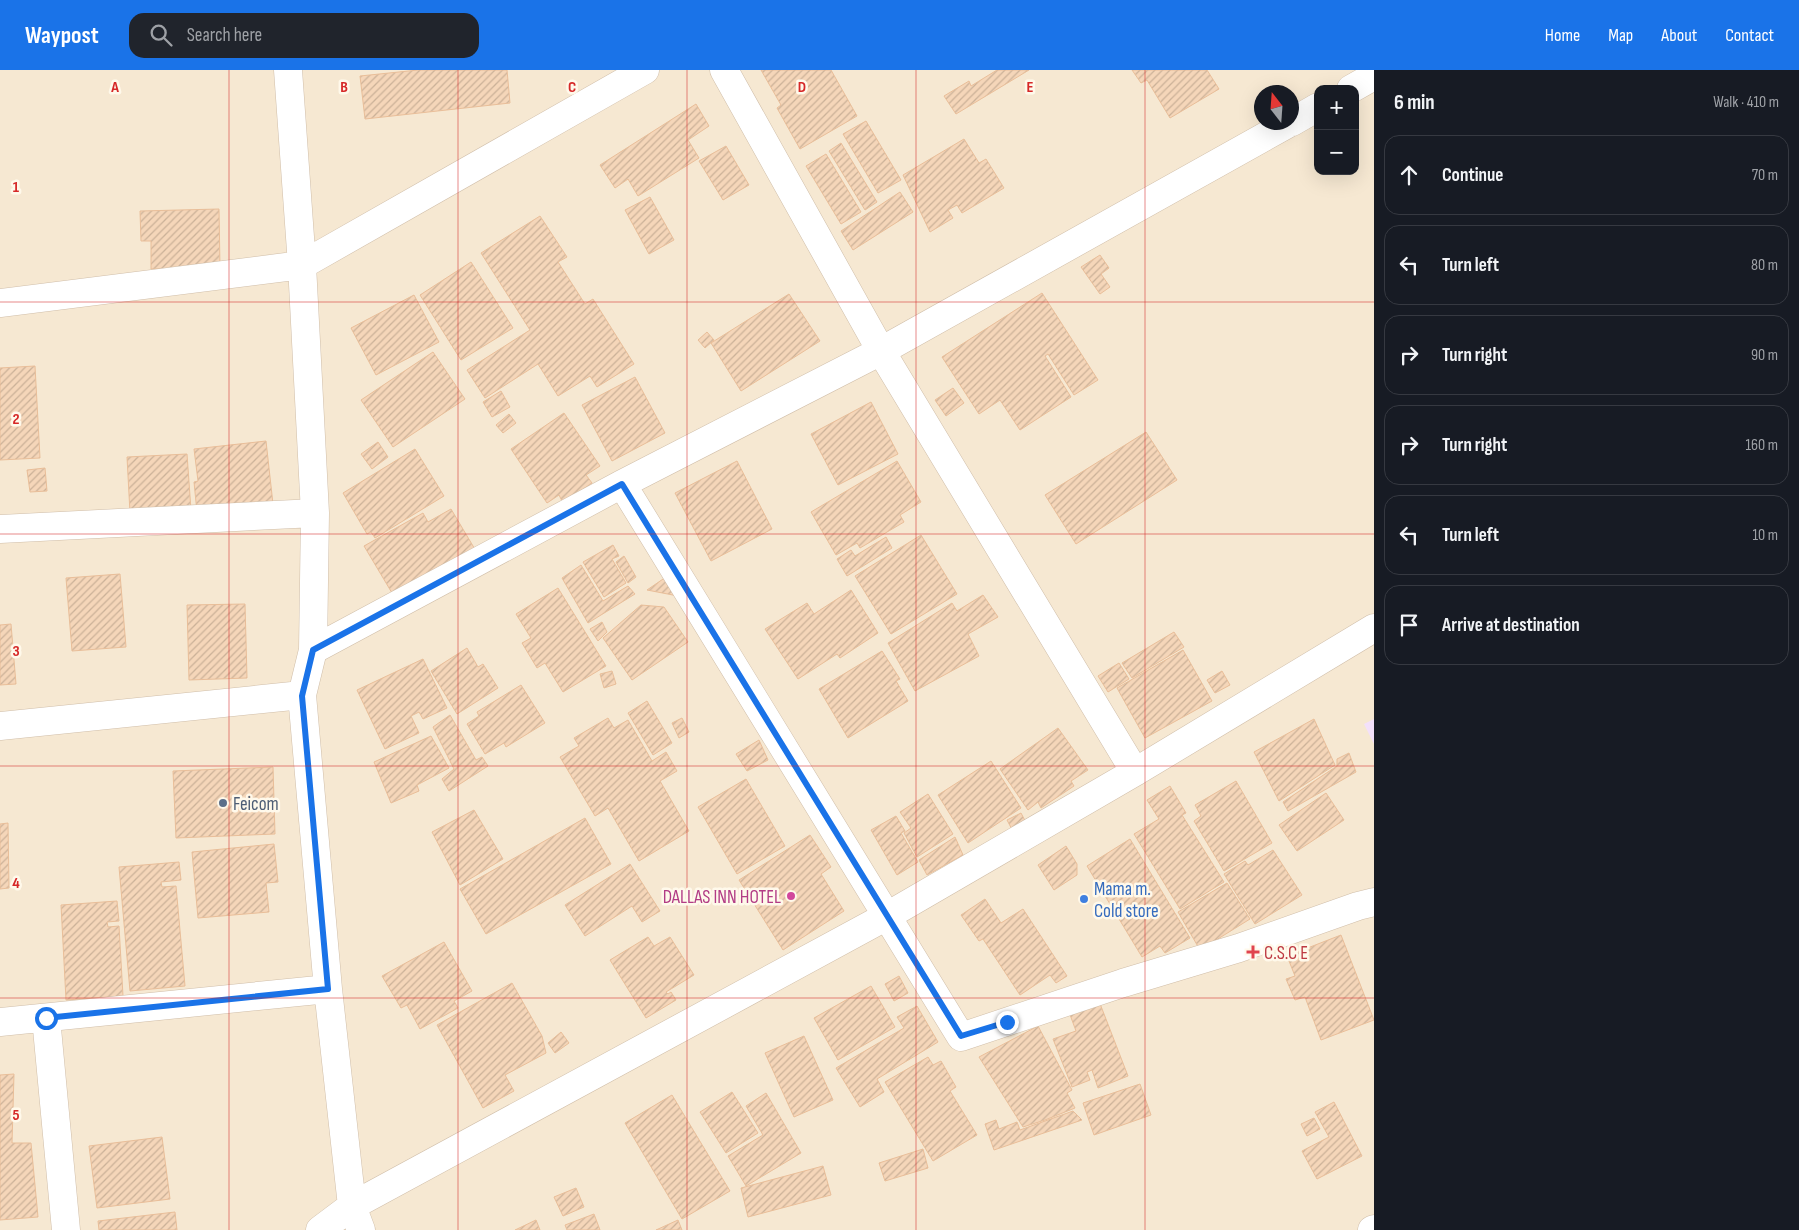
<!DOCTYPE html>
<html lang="en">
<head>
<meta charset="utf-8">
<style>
	:root { --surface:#171b24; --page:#20242c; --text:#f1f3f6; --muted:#9ea1a6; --line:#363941; --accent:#1a73e8 }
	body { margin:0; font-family:"Sofia Sans Condensed",sans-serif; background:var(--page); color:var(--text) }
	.controls { position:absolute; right:15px; top:15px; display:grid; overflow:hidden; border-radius:10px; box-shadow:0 5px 20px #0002 }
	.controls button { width:45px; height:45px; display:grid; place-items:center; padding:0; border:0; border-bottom:1px solid var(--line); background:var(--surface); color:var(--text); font:25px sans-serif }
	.compass { position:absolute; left:1254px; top:15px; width:45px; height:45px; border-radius:50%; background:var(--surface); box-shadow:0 5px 20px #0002; rotate:343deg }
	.stop { position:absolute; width:15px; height:15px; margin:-11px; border:4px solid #1a73e8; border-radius:50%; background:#fff }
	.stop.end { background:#1a73e8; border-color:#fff; box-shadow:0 1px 5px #0008 }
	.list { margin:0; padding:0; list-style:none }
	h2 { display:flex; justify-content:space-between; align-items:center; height:65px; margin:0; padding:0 20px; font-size:21px }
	h2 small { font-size:16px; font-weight:400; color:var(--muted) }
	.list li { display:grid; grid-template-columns:32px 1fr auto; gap:15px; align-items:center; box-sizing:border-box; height:80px; margin:0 10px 10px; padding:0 10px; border:1px solid var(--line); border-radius:15px }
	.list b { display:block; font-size:19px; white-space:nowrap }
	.list em { font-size:16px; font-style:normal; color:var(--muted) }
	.icon { flex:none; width:28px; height:28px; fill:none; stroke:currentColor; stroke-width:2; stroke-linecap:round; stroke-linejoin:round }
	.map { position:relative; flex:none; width:1374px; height:1160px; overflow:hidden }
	header { display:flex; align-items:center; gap:30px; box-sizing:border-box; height:70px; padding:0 25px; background:var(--accent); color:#fff }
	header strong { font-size:24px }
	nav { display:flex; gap:28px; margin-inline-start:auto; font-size:18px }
	.search { width:350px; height:45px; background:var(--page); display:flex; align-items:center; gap:12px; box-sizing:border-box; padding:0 18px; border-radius:15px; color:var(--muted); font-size:19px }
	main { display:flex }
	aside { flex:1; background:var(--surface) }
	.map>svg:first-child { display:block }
	.residential { fill:#f6e8d2; fill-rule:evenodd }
	.education { fill:#f3e0fa }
	.building { fill:url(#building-hatch); stroke:#e9be99 }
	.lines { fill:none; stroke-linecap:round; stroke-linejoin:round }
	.street-casing { stroke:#d0bea9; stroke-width:29 }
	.street { stroke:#fff; stroke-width:28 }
	.route { stroke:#1a73e8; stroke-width:6 }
	.grid { fill:none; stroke:#d62828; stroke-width:1; stroke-opacity:0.55 }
	.service-dot { fill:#5c6f8a; stroke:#fff9eb; stroke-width:2 }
	.hotel-dot { fill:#d1479c; stroke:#fff9eb; stroke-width:2 }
	.shop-dot { fill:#3f7fe0; stroke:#fff9eb; stroke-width:2 }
	.health-dot { fill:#e0444e; stroke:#fff9eb; stroke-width:2 }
	.labels { text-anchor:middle; stroke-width:5; stroke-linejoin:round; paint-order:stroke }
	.service-label { font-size:19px; fill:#4e5e75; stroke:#fff9eb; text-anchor:start }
	.shop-label { font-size:19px; fill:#366cbe; stroke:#fff9eb; text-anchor:start }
	.hotel-label { font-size:19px; fill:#b23c85; stroke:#fff9eb; text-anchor:end }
	.health-label { font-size:19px; fill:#be3a42; stroke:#fff9eb; text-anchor:start }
	.grid-label { font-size:16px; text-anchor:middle; font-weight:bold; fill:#d62828; stroke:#fff9eb; stroke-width:5; stroke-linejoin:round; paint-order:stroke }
</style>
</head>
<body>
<header>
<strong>Waypost</strong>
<div class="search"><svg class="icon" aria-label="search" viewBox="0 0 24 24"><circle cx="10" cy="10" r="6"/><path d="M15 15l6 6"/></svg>Search here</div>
<nav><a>Home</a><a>Map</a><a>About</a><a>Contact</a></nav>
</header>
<main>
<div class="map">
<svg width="1374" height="1160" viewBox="0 0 1374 1160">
	<defs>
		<pattern id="building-hatch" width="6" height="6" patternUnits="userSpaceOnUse" patternTransform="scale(1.25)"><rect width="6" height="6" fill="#f5d6b9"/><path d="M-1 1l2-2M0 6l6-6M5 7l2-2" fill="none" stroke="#cbb198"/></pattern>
	</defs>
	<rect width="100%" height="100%" fill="#fef6e4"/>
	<path class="residential" d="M0 0H1374V1160H0ZM1318 19H1355V101H1318ZM1262 22H1292V52H1262Z"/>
	<path class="education" d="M1374 649V674L1364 654Z"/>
	<path class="building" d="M418 0H507L510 33 365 49 360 6Z
		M761 0H831L857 46 800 79 777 38 781 35Z
		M997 0H1029L956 44 944 26 969 11 971 16Z
		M1132 0H1207L1219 19 1170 48 1147 10 1141 13Z
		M696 34 709 56 688 70 699 88 638 126 628 109 615 118 600 95Z
		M866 51 901 110 878 123 843 64Z
		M964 69 979 93 986 89 1004 118 962 143 957 135 948 140 953 148 930 162 903 105Z
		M841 73 877 132 865 140 829 81Z
		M726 76 749 115 723 130 699 91Z
		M826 84 861 142 841 154 806 96Z
		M900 122 913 142 853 180 841 161Z
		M650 127 674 170 649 184 625 140Z
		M219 139 220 198 151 199V171H141L140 141Z
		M540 146 567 187 558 192 585 234 593 229 634 294 597 317 590 306 558 326 538 294 485 328 467 300 530 260 481 183Z
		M1100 185 1109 198 1101 204 1110 217 1100 224 1081 197Z
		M471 192 513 258 461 290 420 225Z
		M1042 223 1098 310 1074 325 1048 284 1045 286 1071 327 1020 360 1000 330 979 344 942 287Z
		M789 224 820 271 741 321 711 273Z
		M414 225 439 272 376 305 351 258Z
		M707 262 714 270 705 278 698 270Z
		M433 282 465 329 393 377 361 330Z
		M35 296 40 388 0 390V298Z
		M635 307 665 363 612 391 582 335Z
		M953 318 964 333 946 346 935 330Z
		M501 321 510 337 492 347 483 332Z
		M871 332 898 384 838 415 811 364Z
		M564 343 600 396 586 405 592 413 563 433 559 425 547 433 511 379Z
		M509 344 516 353 503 363 496 355Z
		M1146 362 1177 410 1076 474 1045 425Z
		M266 371 273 434 197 442 194 412 198 411 194 379Z
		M378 372 388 387 372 399 361 384Z
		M415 379 444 426 375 468 371 462 367 464 343 423Z
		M187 384 191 440 130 443 127 387Z
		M737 391 772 459 711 491 675 423Z
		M897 391 921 432 900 445 904 452 860 478 857 473 836 485 811 442Z
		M45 398 47 421 30 422 27 400Z
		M451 439 476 481 395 528 364 476 423 443 428 452Z
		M921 465 957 524 891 564 855 506Z
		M886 467 892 478 847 506 837 489 851 480 855 486Z
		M613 475 619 486 612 489 626 513 604 527 583 492Z
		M624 486 636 507 628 513 616 492Z
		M581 495 603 531 628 516 635 524 588 553 562 508Z
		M120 504 126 577 72 581 66 508Z
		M666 507 678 526 647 520Z
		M558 518 606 596 563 622 545 593 537 598 522 573 531 568 516 544Z
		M851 520 878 563 840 588 837 584 798 609 765 559 807 533 814 544Z
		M983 525 998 547 968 564 979 586 915 621 888 573 952 533 957 541Z
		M245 534 247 608 189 610 187 535Z
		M641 535 664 537 688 572 632 610 603 568Z
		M602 552 607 562 598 571 590 559Z
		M11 554 16 614 0 615V555Z
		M1174 562 1184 577 1132 608 1122 593Z
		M467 578 478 597 483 594 498 618 457 644 431 601Z
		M1183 580 1212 631 1145 668 1117 618Z
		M882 581 900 609 896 611 908 631 848 668 819 619Z
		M423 589 447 638 423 649 419 642 411 646 419 663 385 679 357 620Z
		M1119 593 1129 609 1108 622 1098 606Z
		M612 601 616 614 604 618 600 604Z
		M1222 601 1230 615 1215 623 1207 610Z
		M521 615 545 653 506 677 504 673 485 684 467 654 479 646 477 642Z
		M647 631 672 673 653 685 628 643Z
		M450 645 476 690 482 687 488 696 449 721 442 709 454 699 433 657Z
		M608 648 614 658 628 650 652 691 666 682 677 701 660 711 689 761 639 791 608 738 595 746 560 687 579 676 574 668Z
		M682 648 689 662 679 668 672 653Z
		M1314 649 1335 695 1279 731 1254 682Z
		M1058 658 1088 700 1071 711 1074 716 1041 738 1038 732 1028 740 1000 699Z
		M431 666 449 698 417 715 419 721 391 733 374 692Z
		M759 670 768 690 747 701 736 684Z
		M1349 683 1356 702 1288 741 1283 732 1337 696V689Z
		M991 691 1021 738 968 773 938 725Z
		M273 697 275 764 176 768 173 701Z
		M746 709 785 776 737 804 698 737Z
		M1236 711 1272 773 1224 801 1194 751 1201 746 1195 735Z
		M1170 716 1186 743 1182 745 1224 812 1180 839 1134 764 1159 749 1147 730Z
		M1326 723 1344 750 1297 781 1279 755Z
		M928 724 953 764 917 787 904 763 911 758 900 742Z
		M474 740 503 789 460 815 432 762Z
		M1021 743 1031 762 1017 769 1007 750Z
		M896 746 905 761 901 763 918 792 897 805 871 760Z
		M585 748 611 794 486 864 460 819Z
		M8 753 9 818 0 819V754Z
		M810 765 831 797 821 804 844 841 783 880 739 810Z
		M955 767 963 785 927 805 919 790Z
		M1130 769 1190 868 1165 883 1160 876 1142 887 1087 796Z
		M274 774 278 812 266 813 269 842 198 848 192 782Z
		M1066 776 1077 794V805L1054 820 1038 795Z
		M1273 780 1302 825 1255 854 1224 804 1245 791 1248 795Z
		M179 792 181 810 161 812 162 817 176 816 185 916 130 921 119 797Z
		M630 794 660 841 642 852 632 836 585 866 565 835Z
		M1227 813 1250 849 1200 880 1178 842Z
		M985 829 1001 853 1023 839 1067 906 1056 913 1050 905 1020 925 983 869 979 871 961 845Z
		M117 831 119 851 107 852 108 857 119 856 123 926 66 930 61 835Z
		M1341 865 1374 950 1321 970 1305 927 1295 930 1286 909 1295 906 1287 886Z
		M648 867 654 876 670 867 694 905 666 922 668 924 671 922 676 930 646 948 610 890Z
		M444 872 472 921 454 931 458 938 420 959 407 935 401 938 382 906Z
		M899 906 908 923 894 931 885 914Z
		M512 913 542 966 546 983 505 1005 514 1021 483 1038 437 955Z
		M871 916 895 957 838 990 814 948Z
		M1099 931 1128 1006 1098 1018 1092 1000 1087 1002 1090 1010 1072 1017 1053 969 1076 961 1069 942Z
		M917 936 938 972 877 1009 884 1022 860 1037 836 998 904 958 897 947Z
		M1038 956 1072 1020 1067 1023 1075 1038 1045 1050 1023 1057 979 987Z
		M561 962 569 973 555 983 548 973Z
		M804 966 833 1030 794 1047 765 983Z
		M928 987 933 995 941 991 956 1017 950 1021 977 1065 933 1091 885 1012Z
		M14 1004 12 1073H31L38 1147 0 1150V1005Z
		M1140 1014 1151 1045 1094 1065 1083 1033Z
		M732 1022 758 1063 726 1083 700 1042Z
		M766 1023 801 1083 746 1116 728 1086 763 1065 746 1036Z
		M672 1025 730 1121 682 1149 625 1053Z
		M1334 1032 1362 1086 1317 1109 1302 1081 1329 1067 1315 1042Z
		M1073 1041 1082 1050 994 1080 985 1054 996 1050 999 1059 1017 1052 1020 1060Z
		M1314 1048 1320 1059 1307 1066 1301 1054Z
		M162 1067 170 1129 97 1138 89 1076Z
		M923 1079 928 1098 885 1111 879 1093Z
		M823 1096 831 1125 748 1147 741 1118Z
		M576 1118 584 1137 563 1146 554 1127Z
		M175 1142 177 1160H99L98 1151Z
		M594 1144 600 1160H567L565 1155Z
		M536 1150 540 1160H515Z
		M678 1150 682 1160H656Z"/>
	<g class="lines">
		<g class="street-casing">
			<path id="street" d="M288 0 302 195 315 443 313 580 302 625 328 919 352 1136 361 1160
				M724 0 881 281 1135 702
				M1351 19 1374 6
				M1292 52 1318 37
				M0 233 302 195 645 0
				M622 414 961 967 1123 913 1239 878 1358 836 1374 832
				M0 459 315 443
				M313 580 622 414 881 281 1291 52
				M0 656 302 625
				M46 948 66 1160
				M0 952 328 919
				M320 1160 352 1136 887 846 1135 702 1374 558
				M1372 1160 1374 1159"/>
		</g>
		<use href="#street" class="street"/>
	</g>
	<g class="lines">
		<path class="route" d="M46 948 328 919 302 626 313 580 622 414 961 966 1007 952"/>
	</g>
	<path class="grid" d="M229 0V1160M458 0V1160M687 0V1160M916 0V1160M1145 0V1160M0 232H1374M0 464H1374M0 696H1374M0 928H1374"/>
	<circle class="service-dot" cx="223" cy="733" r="5"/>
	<circle class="hotel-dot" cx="791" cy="826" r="5"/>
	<circle class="shop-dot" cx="1084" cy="829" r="5"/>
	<path class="health-dot" d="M1250.5 874.5h5v5h5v5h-5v5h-5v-5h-5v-5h5z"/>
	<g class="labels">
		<g class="service-label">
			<text x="233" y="740">Feicom</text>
		</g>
		<g class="shop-label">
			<text x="1094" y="825">Mama m.<tspan x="1094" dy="22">Cold store</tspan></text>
		</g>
		<g class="hotel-label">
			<text x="781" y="833">DALLAS INN HOTEL</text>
		</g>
		<g class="health-label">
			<text x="1264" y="889">C.S.C E</text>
		</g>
	</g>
	<g class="grid-label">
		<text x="115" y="22">A</text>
		<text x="344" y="22">B</text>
		<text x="572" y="22">C</text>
		<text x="802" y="22">D</text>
		<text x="1030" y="22">E</text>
		<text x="16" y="122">1</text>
		<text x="16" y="354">2</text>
		<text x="16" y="586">3</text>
		<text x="16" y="818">4</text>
		<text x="16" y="1050">5</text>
	</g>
</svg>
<div class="controls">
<button>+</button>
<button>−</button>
</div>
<svg class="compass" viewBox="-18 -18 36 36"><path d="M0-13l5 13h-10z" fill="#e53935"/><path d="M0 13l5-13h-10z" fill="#9ea1a6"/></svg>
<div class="stop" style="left:46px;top:948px"></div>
<div class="stop end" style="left:1007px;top:952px"></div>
</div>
<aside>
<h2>6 min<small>Walk · 410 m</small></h2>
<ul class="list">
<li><svg class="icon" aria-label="ahead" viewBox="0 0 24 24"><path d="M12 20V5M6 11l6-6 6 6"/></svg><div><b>Continue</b></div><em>70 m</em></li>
<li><svg class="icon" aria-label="left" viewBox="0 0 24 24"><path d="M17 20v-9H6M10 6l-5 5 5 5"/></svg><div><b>Turn left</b></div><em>80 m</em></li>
<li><svg class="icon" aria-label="right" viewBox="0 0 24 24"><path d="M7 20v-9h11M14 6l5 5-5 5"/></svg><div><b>Turn right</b></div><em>90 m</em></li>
<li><svg class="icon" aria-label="right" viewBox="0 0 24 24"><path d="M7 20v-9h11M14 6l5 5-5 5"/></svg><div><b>Turn right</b></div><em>160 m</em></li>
<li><svg class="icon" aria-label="left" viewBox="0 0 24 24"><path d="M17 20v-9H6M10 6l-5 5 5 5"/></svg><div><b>Turn left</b></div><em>10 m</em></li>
<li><svg class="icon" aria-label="arrive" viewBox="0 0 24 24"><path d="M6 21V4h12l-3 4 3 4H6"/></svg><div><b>Arrive at destination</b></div></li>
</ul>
</aside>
</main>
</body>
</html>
